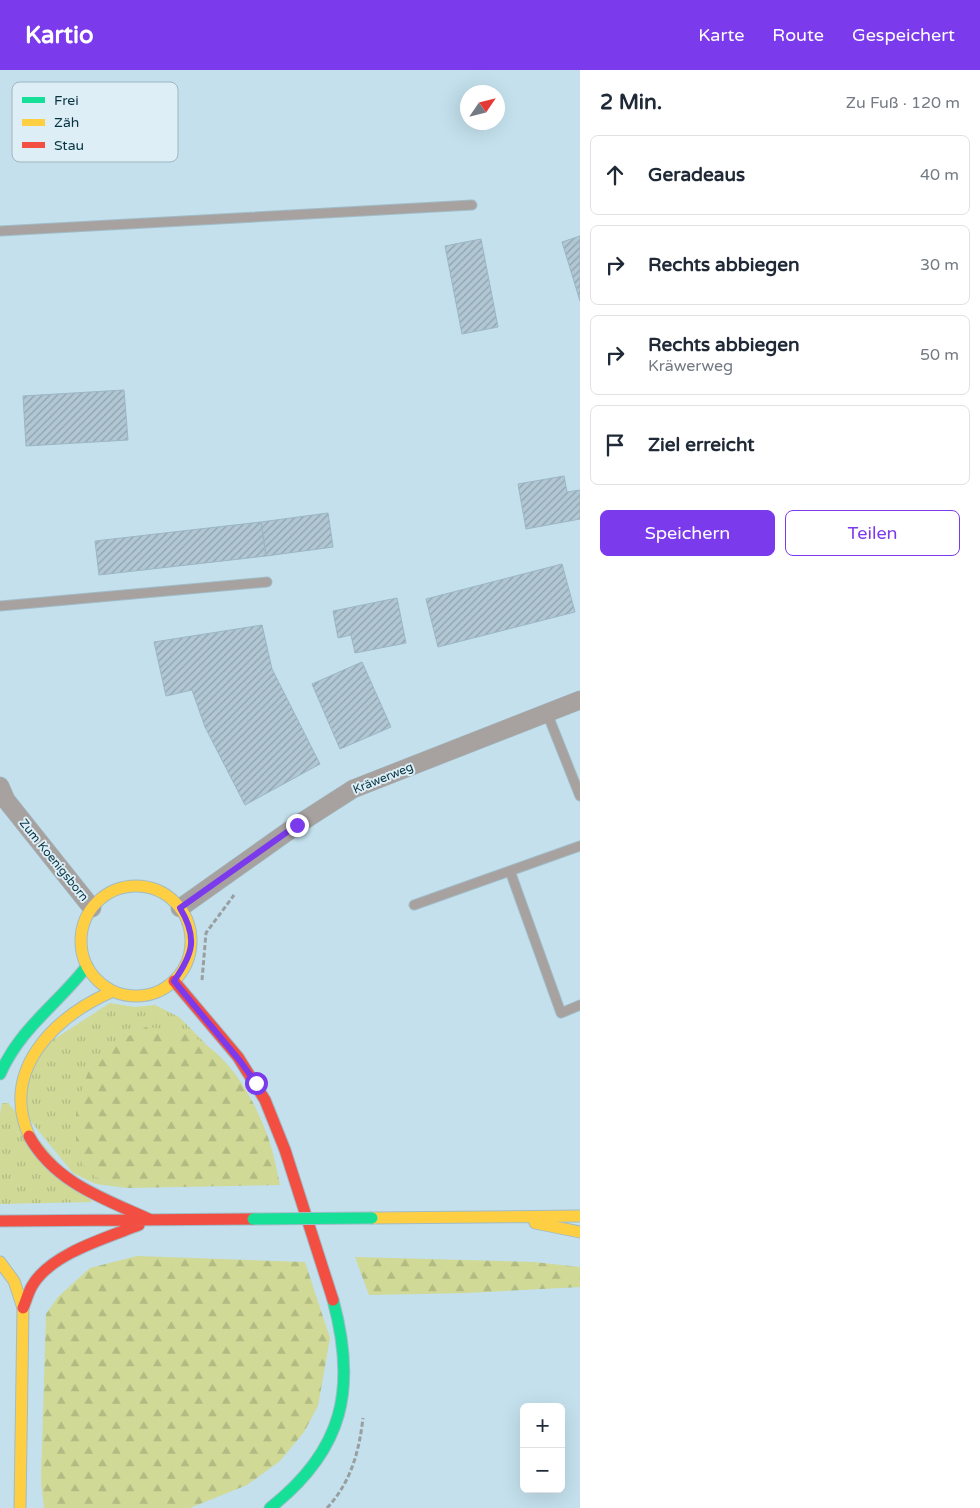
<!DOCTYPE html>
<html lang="de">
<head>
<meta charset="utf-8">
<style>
	:root { --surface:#fff; --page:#f2f2f3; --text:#1f2937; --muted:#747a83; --line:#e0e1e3; --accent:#7c3aed }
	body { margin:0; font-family:"Varela Round",sans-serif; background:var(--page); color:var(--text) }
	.controls { position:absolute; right:15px; bottom:15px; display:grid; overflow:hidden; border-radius:8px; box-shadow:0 5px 20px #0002 }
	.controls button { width:45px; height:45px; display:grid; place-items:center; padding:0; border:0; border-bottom:1px solid var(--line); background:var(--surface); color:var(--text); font:25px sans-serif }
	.compass { position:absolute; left:460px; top:15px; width:45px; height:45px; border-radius:50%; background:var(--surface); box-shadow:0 5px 20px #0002; rotate:55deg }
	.stop { position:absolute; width:15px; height:15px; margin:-11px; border:4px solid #7c3aed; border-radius:50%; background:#fff }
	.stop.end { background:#7c3aed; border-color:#fff; box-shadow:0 1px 5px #0008 }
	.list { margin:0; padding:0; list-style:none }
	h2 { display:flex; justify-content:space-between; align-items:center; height:65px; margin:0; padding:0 20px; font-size:21px }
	h2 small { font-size:16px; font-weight:400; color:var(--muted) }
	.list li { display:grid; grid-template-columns:32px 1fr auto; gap:15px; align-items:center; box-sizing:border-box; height:80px; margin:0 10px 10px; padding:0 10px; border:1px solid var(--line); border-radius:8px }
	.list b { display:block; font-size:19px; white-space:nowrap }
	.list p { margin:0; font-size:16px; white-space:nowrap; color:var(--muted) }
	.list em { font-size:16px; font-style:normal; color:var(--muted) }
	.actions { display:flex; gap:10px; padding:15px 20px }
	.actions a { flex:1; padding:11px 0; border:1px solid var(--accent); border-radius:8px; text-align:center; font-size:18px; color:var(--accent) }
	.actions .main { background:var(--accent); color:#fff }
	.icon { flex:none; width:28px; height:28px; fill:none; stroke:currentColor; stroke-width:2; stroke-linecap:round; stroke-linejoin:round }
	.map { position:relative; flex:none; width:580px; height:1438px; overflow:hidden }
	header { display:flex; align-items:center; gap:30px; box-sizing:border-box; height:70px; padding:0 25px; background:var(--accent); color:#fff }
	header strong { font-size:24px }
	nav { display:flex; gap:28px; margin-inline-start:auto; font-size:18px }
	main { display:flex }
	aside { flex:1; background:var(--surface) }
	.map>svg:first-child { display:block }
	.grass { fill:url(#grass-tufts) }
	.forest { fill:url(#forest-firs) }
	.building { fill:url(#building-hatch); stroke:#9cb6c6 }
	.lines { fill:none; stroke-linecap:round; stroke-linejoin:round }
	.lane-casing { stroke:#a1bcc7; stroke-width:11 }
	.street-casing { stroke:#a1bcc7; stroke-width:19 }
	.fast-casing { stroke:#a1bcc7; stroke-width:13 }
	.slow-casing { stroke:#a1bcc7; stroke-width:13 }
	.jam-casing { stroke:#a1bcc7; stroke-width:13 }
	.path { stroke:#999fa0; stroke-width:3; stroke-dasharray:5 2.5; stroke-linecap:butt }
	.lane { stroke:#a7a2a0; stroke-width:9 }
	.street { stroke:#a7a2a0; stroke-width:18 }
	.fast { stroke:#16e098; stroke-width:11 }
	.slow { stroke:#ffcf43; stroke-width:11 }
	.jam { stroke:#f24e42; stroke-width:11 }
	.fast-bridge-casing { stroke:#a1bcc7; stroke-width:13; stroke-linecap:butt }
	.fast-bridge { stroke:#16e098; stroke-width:11 }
	.route { stroke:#7c3aed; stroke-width:6 }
	.labels { text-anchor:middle; stroke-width:4; stroke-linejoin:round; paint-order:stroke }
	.street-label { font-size:12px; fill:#083442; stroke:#ddeef6 }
	.key { fill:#ddeef6; stroke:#9db6c0; stroke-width:1 }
	.key-label { font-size:14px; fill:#083442 }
</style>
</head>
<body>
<header>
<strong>Kartio</strong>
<nav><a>Karte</a><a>Route</a><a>Gespeichert</a></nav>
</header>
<main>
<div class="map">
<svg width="580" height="1438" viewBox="0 0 580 1438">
	<defs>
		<pattern id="grass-tufts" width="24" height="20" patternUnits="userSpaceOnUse" patternTransform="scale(1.25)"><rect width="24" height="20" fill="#d0d996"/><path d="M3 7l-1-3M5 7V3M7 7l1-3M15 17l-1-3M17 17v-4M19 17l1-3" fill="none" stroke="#b1bb82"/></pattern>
		<pattern id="forest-firs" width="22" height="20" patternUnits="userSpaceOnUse" patternTransform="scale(1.25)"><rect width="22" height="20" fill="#d0d996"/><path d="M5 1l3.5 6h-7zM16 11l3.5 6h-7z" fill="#b1bb82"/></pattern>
		<pattern id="building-hatch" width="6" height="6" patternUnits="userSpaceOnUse" patternTransform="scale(1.25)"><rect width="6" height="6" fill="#b1c7d3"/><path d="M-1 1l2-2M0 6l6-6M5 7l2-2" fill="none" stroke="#8ea2ad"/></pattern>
	</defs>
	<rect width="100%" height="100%" fill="#c3e0ec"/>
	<path class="grass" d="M110 933 134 937 155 935 179 947 206 974 179 961 96 1107 127 1118 96 1114 73 1103 28 1048 26 1005 39 979Z
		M2 1033H8L92 1132 0 1134V1044Z"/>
	<path class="forest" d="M146 957C156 959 170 958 180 961 226 977 254 1027 269 1070 274 1085 277 1101 280 1115L127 1118 96 1107 82 1094 76 1074V1037L89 999 119 971Z
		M137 1186 305 1192 330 1268 318 1336 304 1362 280 1391 247 1415 190 1438H44L41 1410 46 1244 58 1227 90 1198Z
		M355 1187 534 1192 580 1197V1217L467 1223 369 1225Z"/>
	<path class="building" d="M580 166V231L562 172Z
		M481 169 498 257 462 264 445 176Z
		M124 320 128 370 26 376 23 326Z
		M564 406 567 422 580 420V449L526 459 518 414Z
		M328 443 333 477 266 486 261 452Z
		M261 452 266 486 99 505 95 471Z
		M562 494 575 542 438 577 426 529Z
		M397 528 406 573 355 583 351 565 338 568 333 541Z
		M262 555 272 599 320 694 245 735 205 657 192 620 166 626 154 572Z
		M362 592 391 657 340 679 312 614Z"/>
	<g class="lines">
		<g class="lane-casing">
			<path id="lane" d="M0 161 472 135
				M0 536 267 512
				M547 643 580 726
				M510 801 561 943 580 935
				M414 835 580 776"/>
		</g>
		<g class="street-casing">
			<path id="street" d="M0 716 6 730 92 838
				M180 838 297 755 353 719 580 630"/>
		</g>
		<g class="fast-casing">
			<path id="fast" d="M0 1004C21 957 57 935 87 896
				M270 1438C344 1380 357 1318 333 1230"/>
		</g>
		<g class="slow-casing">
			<path id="slow" d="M81 871a55 55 0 1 1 110 0a55 55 0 1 1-110 0Z
				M29 1066C0 999 55 947 111 922
				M372 1148 580 1146
				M535 1153 580 1162
				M0 1192 14 1211 23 1238 20 1438"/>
		</g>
		<g class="jam-casing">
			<path id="jam" d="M174 911 238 987 265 1030 285 1080 333 1230
				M29 1066C55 1113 105 1129 151 1150
				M0 1151 253 1149
				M23 1238C26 1231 28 1223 32 1216 50 1184 106 1168 139 1155"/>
		</g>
		<path class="path" d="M202 910 206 863 234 825
			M327 1438C351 1412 359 1382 363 1348"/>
		<use href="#lane" class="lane"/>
		<use href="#street" class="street"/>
		<use href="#fast" class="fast"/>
		<use href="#slow" class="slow"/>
		<use href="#jam" class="jam"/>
		<g class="fast-bridge-casing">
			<path id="fast-bridge" d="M253 1149 372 1148"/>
		</g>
		<use href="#fast-bridge" class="fast-bridge"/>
	</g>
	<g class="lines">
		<path class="route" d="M256 1013 240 991 174 911C193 884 198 868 180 838L297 755"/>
	</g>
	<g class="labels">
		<g class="street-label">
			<text transform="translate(383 708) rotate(-22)" y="4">Kräwerweg</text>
			<text transform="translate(54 790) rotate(51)" y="4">Zum Koenigsborn</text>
		</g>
	</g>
	<rect x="12" y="12" width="166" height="80" rx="8" class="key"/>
	<rect x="22" y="27" width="23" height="6" fill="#16e098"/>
	<rect x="22" y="49" width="23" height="7" fill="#ffcf43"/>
	<rect x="22" y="72" width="23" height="6" fill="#f24e42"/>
	<g class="key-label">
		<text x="54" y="35">Frei</text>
		<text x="54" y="57">Zäh</text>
		<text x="54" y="80">Stau</text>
	</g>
</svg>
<div class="controls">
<button>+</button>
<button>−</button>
</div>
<svg class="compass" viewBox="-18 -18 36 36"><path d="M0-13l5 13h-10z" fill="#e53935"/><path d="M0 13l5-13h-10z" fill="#747a83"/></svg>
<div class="stop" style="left:256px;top:1013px"></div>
<div class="stop end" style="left:297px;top:755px"></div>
</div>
<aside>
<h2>2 Min.<small>Zu Fuß · 120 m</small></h2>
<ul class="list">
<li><svg class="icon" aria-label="ahead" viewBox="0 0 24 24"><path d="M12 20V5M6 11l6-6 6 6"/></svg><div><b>Geradeaus</b></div><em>40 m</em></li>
<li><svg class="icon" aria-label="right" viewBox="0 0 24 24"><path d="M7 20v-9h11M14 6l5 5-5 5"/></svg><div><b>Rechts abbiegen</b></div><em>30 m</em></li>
<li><svg class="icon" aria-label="right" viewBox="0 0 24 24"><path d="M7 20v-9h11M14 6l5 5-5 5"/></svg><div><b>Rechts abbiegen</b><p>Kräwerweg</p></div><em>50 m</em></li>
<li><svg class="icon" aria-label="arrive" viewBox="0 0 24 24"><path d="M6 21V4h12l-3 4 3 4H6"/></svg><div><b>Ziel erreicht</b></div></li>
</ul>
<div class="actions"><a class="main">Speichern</a><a>Teilen</a></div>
</aside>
</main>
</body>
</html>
